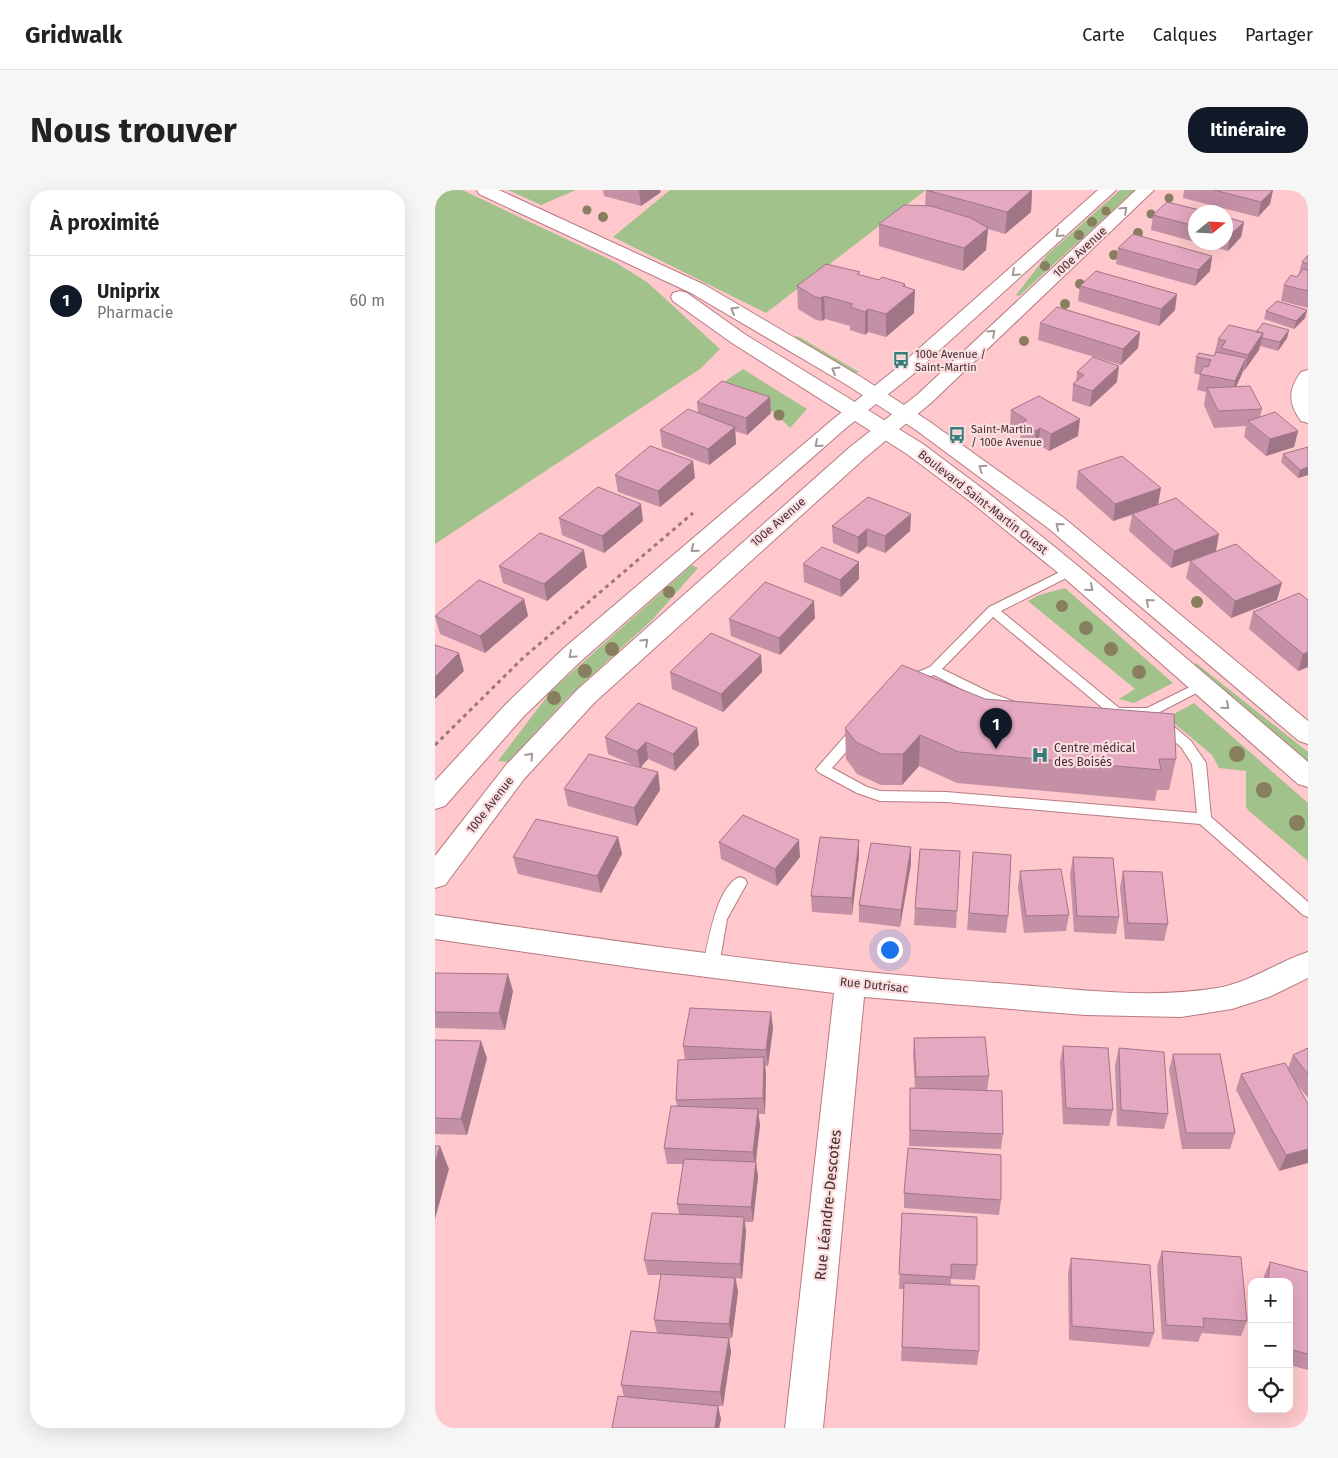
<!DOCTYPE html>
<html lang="fr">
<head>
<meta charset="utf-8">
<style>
	:root { --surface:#fff; --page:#f6f6f6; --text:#222; --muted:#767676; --line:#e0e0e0; --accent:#111827 }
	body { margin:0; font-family:"Fira Sans",sans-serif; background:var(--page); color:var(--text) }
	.controls { position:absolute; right:15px; bottom:15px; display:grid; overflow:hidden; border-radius:10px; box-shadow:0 5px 20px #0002 }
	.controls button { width:45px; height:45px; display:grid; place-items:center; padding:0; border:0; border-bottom:1px solid var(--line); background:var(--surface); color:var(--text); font:25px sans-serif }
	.compass { position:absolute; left:753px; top:15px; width:45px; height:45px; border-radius:50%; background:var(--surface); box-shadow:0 5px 20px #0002; rotate:72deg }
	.you { position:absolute; left:454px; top:759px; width:18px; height:18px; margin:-12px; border:4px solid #fff; border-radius:50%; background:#1a73e8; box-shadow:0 0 0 8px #1a73e833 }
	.badge { display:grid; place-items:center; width:32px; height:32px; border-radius:50%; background:var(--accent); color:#fff; font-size:16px; font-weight:700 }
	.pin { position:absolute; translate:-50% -41px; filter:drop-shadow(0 1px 2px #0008) }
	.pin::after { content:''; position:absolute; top:26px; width:18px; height:15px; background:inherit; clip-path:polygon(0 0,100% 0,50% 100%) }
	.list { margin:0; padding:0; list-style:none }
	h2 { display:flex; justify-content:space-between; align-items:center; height:65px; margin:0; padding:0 20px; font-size:21px }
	h2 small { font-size:16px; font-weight:400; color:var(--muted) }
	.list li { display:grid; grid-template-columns:32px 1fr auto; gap:15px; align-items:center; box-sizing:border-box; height:90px; padding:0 20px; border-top:1px solid var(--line) }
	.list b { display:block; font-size:19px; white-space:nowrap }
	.list p { margin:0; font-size:16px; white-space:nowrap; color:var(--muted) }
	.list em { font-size:16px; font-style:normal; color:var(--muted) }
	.icon { flex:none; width:28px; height:28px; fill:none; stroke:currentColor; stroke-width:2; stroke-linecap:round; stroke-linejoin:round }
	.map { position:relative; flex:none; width:873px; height:1238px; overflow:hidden; border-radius:20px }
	header { display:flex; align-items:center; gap:30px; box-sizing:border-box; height:70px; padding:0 25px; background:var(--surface); border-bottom:1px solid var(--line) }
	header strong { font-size:24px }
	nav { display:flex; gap:28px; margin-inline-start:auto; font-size:18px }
	.intro { display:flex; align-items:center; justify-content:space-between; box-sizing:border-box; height:120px; padding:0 30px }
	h1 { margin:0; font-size:35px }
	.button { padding:12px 22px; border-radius:20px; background:var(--accent); color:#fff; font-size:18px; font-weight:700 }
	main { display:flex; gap:30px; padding:0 30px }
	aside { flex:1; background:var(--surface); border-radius:20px; box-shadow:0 5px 20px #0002 }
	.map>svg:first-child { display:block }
	.green { fill:#a2c28c }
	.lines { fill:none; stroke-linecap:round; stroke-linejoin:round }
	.service-casing { stroke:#b77a80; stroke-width:2 }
	.minor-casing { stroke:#b77a80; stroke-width:2 }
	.tertiary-casing { stroke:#b77a80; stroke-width:2 }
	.secondary-casing { stroke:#b77a80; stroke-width:2 }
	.path { stroke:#9e777b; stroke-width:3; stroke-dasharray:4 4; stroke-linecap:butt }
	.service { fill:#fff; fill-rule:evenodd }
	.minor { fill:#fff; fill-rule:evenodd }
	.tertiary { fill:#fff; fill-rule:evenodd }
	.secondary { fill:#fff; fill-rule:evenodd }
	.tree { fill:#877f5d }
	.wall { fill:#c490a6 }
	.shaded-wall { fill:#a07687 }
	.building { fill:#e4a8c1; stroke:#a07687 }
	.oneway { stroke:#a49798 }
	.labels { text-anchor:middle; stroke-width:4.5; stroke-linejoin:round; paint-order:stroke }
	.far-poi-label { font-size:11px; fill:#492f32; stroke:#f9dddf; text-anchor:start }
	.street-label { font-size:12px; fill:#492f32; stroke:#f9dddf }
	.poi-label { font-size:12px; fill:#492f32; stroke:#f9dddf; text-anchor:start }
	.near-street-label { font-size:15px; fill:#492f32; stroke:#f9dddf }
</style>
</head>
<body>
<header>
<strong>Gridwalk</strong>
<nav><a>Carte</a><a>Calques</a><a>Partager</a></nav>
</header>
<div class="intro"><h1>Nous trouver</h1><a class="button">Itinéraire</a></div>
<main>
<aside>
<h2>À proximité<small></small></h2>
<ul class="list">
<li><span class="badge">1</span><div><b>Uniprix</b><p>Pharmacie</p></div><em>60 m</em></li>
</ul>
</aside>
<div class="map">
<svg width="873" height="1238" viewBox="0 0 873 1238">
	<rect width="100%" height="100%" fill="#fec8cc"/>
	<path class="green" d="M0 0H27L180 72 212 92 285 159 265 179 0 354Z
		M73 0H141L106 15Z
		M235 0H491L331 123 178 47Z
		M685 0H700L584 106 581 105 612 65Z
		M361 146 366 148 424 182 419 184 358 148Z
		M308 179 372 219 355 238 339 222 275 202Z
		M257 375 263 378 218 429 134 506 73 572 63 571 117 500Z
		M630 398 738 493 699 513 684 509 700 499 593 411 604 405Z
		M761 473 873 562V577L756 476Z
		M759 513 873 613V671L814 621 811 617V581L784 578 777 565 739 533V524Z"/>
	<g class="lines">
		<g class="service-casing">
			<path id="service" d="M635 377 639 378V384L566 421 684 518H712L767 491 771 492 773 495 771 498 719 525H676L558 427 507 479 556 503 583 513 584 516 583 519 578 520 546 509 499 485 476 494H468L466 491 468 488 495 477 554 417Z
				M725 528 730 529 756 551 771 573 776 627 873 712V727L868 725 765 634 511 612 445 611 422 603 383 582 381 579 417 538H427L429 541 427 544 397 578 432 597 445 601 511 602 762 623 757 574 746 557 720 535 719 532 720 529Z
				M305 687 310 689 312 693 292 729 284 776 281 780 276 782 271 780 268 776C273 755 281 695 305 687Z"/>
		</g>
		<g class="minor-casing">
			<path id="minor" d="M873 180V233L866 231C853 213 853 200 866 182Z
				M0 725C186 752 373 780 561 793 633 798 710 810 782 798 816 792 842 772 873 762V788L834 807 797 819 746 827 650 825 429 807 388 1238H350L399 803 216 780 0 749Z"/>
		</g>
		<g class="tertiary-casing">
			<path id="tertiary" d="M663 0H681L476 186 411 238 147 470 89 526 10 616 0 619V591L71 514 129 458 397 230 462 178Z
				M701 0H719L497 212 431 267 160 512 89 589 10 695 0 698V666L71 575 142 500 415 257 483 204Z"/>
		</g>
		<g class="secondary-casing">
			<path id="secondary" d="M42 0H64L270 95 426 187 495 232 629 328 873 531V554L864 551 613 338 481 240 412 195 256 103 44 4Z
				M245 101 252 103 311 145 488 254 552 302 643 376 873 572V597L863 594 627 386 536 312 472 264 297 153 238 111 236 107 238 103Z"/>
		</g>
		<path class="path" d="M0 555 89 467 258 323"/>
		<use href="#service" class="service"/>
		<use href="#minor" class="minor"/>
		<use href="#tertiary" class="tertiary"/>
		<use href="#secondary" class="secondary"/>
	</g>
	<g class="tree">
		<circle cx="734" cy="8" r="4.5"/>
		<circle cx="152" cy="20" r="4.5"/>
		<circle cx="671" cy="21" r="4.5"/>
		<circle cx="716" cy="24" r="4.5"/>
		<circle cx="168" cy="27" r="5"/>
		<circle cx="657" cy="32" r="5"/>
		<circle cx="703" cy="43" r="5"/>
		<circle cx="644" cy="45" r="5"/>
		<circle cx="679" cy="65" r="5"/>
		<circle cx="610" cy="76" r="5"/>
		<circle cx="645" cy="94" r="5"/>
		<circle cx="630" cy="114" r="5"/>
		<circle cx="589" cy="151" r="5"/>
		<circle cx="344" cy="225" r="5.5"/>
		<circle cx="234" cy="402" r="6"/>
		<circle cx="762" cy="412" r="6"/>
		<circle cx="627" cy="416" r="6"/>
		<circle cx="651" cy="438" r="7"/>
		<circle cx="177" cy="459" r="7"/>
		<circle cx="676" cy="459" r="7"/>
		<circle cx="150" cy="481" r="7"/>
		<circle cx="704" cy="482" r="7"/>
		<circle cx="119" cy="508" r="7"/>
		<circle cx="802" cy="564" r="8"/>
		<circle cx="829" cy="600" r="8"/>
		<circle cx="862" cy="633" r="8"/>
	</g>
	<path class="wall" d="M168 0H225L226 2 206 16 169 6Z
		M491 0H597L596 22 570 44 553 39 551 60 528 81 444 56V34L490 16Z
		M749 0H838L835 14 823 27 748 8Z
		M760 22V52L716 40 718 25Z
		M790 27 809 32 806 47 793 61 761 52H790Z
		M683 58 777 66 775 81 760 96 681 74Z
		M873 65V118L846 111 849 95 862 87 864 83 867 72Z
		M425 85 470 97 479 123 451 147 433 142 430 145 415 140V136L390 129 387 131 381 130 363 119 362 96Z
		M645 96 740 120 724 136 643 111Z
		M872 120 870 128 859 139 829 129 831 121Z
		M605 133 705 142 703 158 686 175 603 150Z
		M854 140 852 148 843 161 825 156 824 160 809 181H808L801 197 827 219 825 227 863 241 859 257 831 266 809 247 811 236 779 238 769 215 771 202 762 200 765 185 759 183 761 167 779 166 783 149 821 142Z
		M642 182 682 192 655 217 637 211 638 194 641 192Z
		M262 212 336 223 312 245 300 241 301 254 274 275 227 257 225 240 263 223Z
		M576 220 643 246 614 261 604 255 599 257 585 249 586 243 575 237Z
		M873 257V285L863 288 846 272 848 264Z
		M643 281 723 315 781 361 736 378 694 341 697 325 678 331 641 298Z
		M180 285 260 288 225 317 183 302Z
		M476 324 475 341 450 363 432 356 423 364 398 353 397 336Z
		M124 328 208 331 169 363 127 345Z
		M755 371 842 410 796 428 751 388Z
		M424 372V389L406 407 369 392 368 374Z
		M64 376 152 377 112 411 68 393Z
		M89 409 93 426 50 463 5 444 0 426Z
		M873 410V477L863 481 814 439 818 422Z
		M380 428 345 465 296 446 294 429Z
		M326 465 327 482 288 522 237 499 235 482Z
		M550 509 741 569 734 600H722L720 611 522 593 484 576 467 595H446L422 584 411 569 410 538Z
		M262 538 264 555 240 581 213 569 205 578 223 582 225 600 202 636 133 616 129 599 203 577 173 564 170 547Z
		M183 647 187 664 166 703 83 684 78 667Z
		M284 652 365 667 342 696 286 669Z
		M476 657V674L465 737 424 732V715Z
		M525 661 521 738 479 735 480 718Z
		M538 662 573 726 571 743 532 740Z
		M424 667 417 725 377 722 376 706Z
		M638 667 684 727 681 744 639 742 635 684Z
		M585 681 634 725 631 741 589 743 583 698Z
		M688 681 733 734 729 751 690 749 685 698Z
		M0 783 78 801 70 840 0 838Z
		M336 822 338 838 333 876H330L331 884 330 924H323L325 935 321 972 323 987 318 1032H310L311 1042 307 1089 301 1088 303 1102 297 1148H294L296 1162 288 1216H283L286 1229 284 1238H177L189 1207 186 1195 222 1143 219 1130 226 1085H213L209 1070 244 1024 242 1014 248 974H232L229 958 242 916 241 910 250 870 248 856Z
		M479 848 554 886 552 901 568 944 566 959 474 956 475 898H480L478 864Z
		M0 850 52 868 32 945 0 944Z
		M628 856 678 920 674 936 628 934 625 872Z
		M684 858 733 924 729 939 682 936 680 875Z
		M873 858V908L862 894 873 914 844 981 801 900 806 884 853 878 858 865Z
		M738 864 800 943 795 959H747L734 880Z
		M469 1003 566 1010 564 1025 469 1018Z
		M467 1023 542 1075 540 1090 516 1089V1095L544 1161 542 1175 466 1171 469 1099H464Z
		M727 1061 812 1131 806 1146 767 1143 763 1152 727 1149 722 1076Z
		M636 1068 719 1143 714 1157 634 1150 633 1083Z
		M835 1072 873 1082V1180L854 1175V1092H828L829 1086Z"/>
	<path class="shaded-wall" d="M205 0H225L226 2 206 16 204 1Z
		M597 0 596 22 570 44 572 22Z
		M838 0 835 14 823 27 826 12Z
		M809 32 806 47 793 61 795 45Z
		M553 38 551 60 528 81 529 58Z
		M777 66 775 81 760 96 763 80Z
		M470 94V108L480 100 479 123 451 147V124L468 96Z
		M742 104 740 120 724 136 726 119Z
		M389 106 390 129 387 131 386 108Z
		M433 119V142L430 145V122Z
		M872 120 870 128 859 139 861 131Z
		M854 140 852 148 843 161 845 152Z
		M705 142 703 158 686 175 688 159Z
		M828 143 824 160 809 181 813 165Z
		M811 168 807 184 796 207 800 191Z
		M684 176 682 192 655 217 657 201Z
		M335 207 336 223 312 245 311 228Z
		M645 229 643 246 614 261 616 244Z
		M300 237 301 254 274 275 273 259Z
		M605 238 604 255 599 257 601 241Z
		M863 241 859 257 831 266 835 249Z
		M258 271 260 288 225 317 223 301Z
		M873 277V285L863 288 865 280Z
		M726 298 723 315 678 331 680 314Z
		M206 314 208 331 169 363 167 346Z
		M476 324 475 341 450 363V346Z
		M432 339V356L423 364V347Z
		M784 344 781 361 736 378 739 361Z
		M149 360 152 377 112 411 109 394Z
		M424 372V389L406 407 405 390Z
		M847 393 842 410 796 428 800 411Z
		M89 409 93 426 50 463 45 446Z
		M379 411 380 428 345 465 344 448Z
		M873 462V477L863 481 868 464Z
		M24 463 29 481 0 509V487Z
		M326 465 327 482 288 522 286 504Z
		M262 538 264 555 240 581 238 564Z
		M485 545 484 576 467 595 468 564Z
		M211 552 213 569 205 578 202 561Z
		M223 582 225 600 202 636 199 618Z
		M183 647 187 664 166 703 162 686Z
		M364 650 365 667 342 696 340 679Z
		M424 650V667L417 725V708Z
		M476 657V674L465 737 466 720Z
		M73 784 78 801 70 840 64 823Z
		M336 822 338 838 333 876 331 860Z
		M46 851 52 868 32 945 26 929Z
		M329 867 331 884 330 924 328 908Z
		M323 919 325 935 320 977 318 962Z
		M5 956 14 979 0 1029V973Z
		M873 959V973L844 981 851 965Z
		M321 972 323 987 318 1032 316 1017Z
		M309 1027 311 1042 307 1089 305 1074Z
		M300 1088 303 1102 297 1148 294 1134Z
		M294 1148 296 1162 288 1216 285 1202Z
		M283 1216 286 1229 284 1238H280Z"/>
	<path class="building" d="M491 0H597L572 22Z
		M779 0H838L826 12Z
		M732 12 773 22H760V36L718 25Z
		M469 15 496 16 536 28 553 38 529 58 444 34Z
		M790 27 809 32 795 45 790 44Z
		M698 44 777 66 763 80 683 58Z
		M873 65V74L867 72Z
		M391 74 425 82 422 84 444 90 447 87 470 94 468 96 480 100 451 124 433 119 430 122 415 117 418 114 389 106 386 108 380 107 362 96Z
		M868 79 873 80V101L849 95 856 85 862 87Z
		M661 81 742 104 726 119 645 96Z
		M842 111 872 120 861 131 831 121Z
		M622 117 705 142 688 159 605 133Z
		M828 133 854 140 845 152 827 148 828 143 821 142Z
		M794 135 828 143 813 165 786 158 791 151 783 149Z
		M781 162 811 168 800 191 765 184 769 176 773 177 776 170 761 167 764 163 779 166Z
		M658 167 684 176 657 201 638 194 649 185 642 182Z
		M287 191 335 207 311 228 262 212Z
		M815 196 827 219 783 221 772 198Z
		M604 206 645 229 616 244 605 238 601 241 587 233 592 230 576 220Z
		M253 219 300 237 273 259 225 240Z
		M840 222 863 241 835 249 813 231Z
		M215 256 258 271 223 301 180 285Z
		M873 257V277L865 280 848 264Z
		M687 266 726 298 680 314 643 281Z
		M163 297 206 314 167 346 124 328Z
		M433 307 476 324 450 346 432 339 423 347 397 336Z
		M741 308 784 344 739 361 697 324Z
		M105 343 149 360 109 394 64 376Z
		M801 354 847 393 800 411 755 371Z
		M387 357 424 372 405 390 368 374Z
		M44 390 89 409 45 446 0 426Z
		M330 392 379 411 344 448 294 429Z
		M864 403 873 410V462L868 464 818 422Z
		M276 443 326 465 286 504 235 482Z
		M0 455 24 463 0 487Z
		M467 475 550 509 739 524 741 569H724L726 580 524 562 485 545 468 564H446L421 552 410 538Z
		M203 513 262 538 238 564 211 552 202 561 170 547Z
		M154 564 223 582 199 618 129 599Z
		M308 625 364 650 340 679 284 652Z
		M101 629 183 647 162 686 78 667Z
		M385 647 424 650 417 708 376 706Z
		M436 653 476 657 466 720 424 715Z
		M485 659 525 661 522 721 480 718Z
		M538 662 576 665 573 726 534 723Z
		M638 667 678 668 684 727 642 726Z
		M626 679 634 725 591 726 585 681Z
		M688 681 727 682 733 734 693 733Z
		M0 783 73 784 64 823 0 822Z
		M255 818 336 822 331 860 248 856Z
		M550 847 554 886 481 887 479 848Z
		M0 850 46 851 26 929 0 928Z
		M628 856 673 858 678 920 631 918Z
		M684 858 729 862 733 924 686 920Z
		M873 858V884L858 865Z
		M738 864H785L800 943H751Z
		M329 867 328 908 241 910 243 870Z
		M850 873 873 914V959L851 965 806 884Z
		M475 898 567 901 568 944 475 940Z
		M236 916 323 919 318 962 229 958Z
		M0 956H5L0 973Z
		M473 958 566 965V1010L469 1003Z
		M249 969 321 972 316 1017 242 1014Z
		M217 1023 309 1027 305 1074 209 1070Z
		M467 1023 542 1027V1075L516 1074V1087L464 1084Z
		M727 1061 806 1067 812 1131 768 1128 769 1137 731 1135Z
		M636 1068 715 1075 719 1143 637 1136Z
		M835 1072 873 1082V1164L854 1159V1092H833Z
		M226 1084 300 1088 294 1134 219 1130Z
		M469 1093 544 1096V1161L467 1157Z
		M196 1141 294 1148 285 1202 186 1195Z
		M183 1206 283 1216 280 1238H177Z"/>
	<defs><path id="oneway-chevron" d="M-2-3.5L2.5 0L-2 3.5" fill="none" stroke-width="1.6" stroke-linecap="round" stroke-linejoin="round" transform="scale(1.25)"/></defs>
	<g class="oneway">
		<use href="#oneway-chevron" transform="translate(689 20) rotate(-43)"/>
		<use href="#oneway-chevron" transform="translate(624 44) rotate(138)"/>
		<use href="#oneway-chevron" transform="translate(580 83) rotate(138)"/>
		<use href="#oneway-chevron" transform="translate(299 120) rotate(-150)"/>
		<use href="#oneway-chevron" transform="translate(557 143) rotate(-43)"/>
		<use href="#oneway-chevron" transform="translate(400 180) rotate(-149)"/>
		<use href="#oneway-chevron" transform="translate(383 254) rotate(139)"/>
		<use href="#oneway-chevron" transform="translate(547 278) rotate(-145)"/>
		<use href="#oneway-chevron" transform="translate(624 336) rotate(-141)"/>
		<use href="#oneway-chevron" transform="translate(259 359) rotate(140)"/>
		<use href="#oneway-chevron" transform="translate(655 398) rotate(41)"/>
		<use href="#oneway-chevron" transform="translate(714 412) rotate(-139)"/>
		<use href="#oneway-chevron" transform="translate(210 452) rotate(-43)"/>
		<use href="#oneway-chevron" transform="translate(137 465) rotate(138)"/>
		<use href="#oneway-chevron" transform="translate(791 516) rotate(41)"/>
		<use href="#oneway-chevron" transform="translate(95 566) rotate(-48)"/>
	</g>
	<defs>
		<g id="bus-bare" transform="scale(1.35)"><path d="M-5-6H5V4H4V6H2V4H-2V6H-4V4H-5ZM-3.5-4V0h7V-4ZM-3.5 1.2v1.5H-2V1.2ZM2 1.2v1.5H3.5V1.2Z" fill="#347d7b" stroke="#f9dddf" stroke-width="2.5" paint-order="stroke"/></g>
		<g id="hospital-bare" transform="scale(1.35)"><path d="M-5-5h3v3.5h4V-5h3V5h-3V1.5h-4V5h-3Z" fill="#347d7b" stroke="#f9dddf" stroke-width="2.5" paint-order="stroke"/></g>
	</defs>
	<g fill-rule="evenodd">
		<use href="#bus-bare" x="466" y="170"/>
		<use href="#bus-bare" x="522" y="245"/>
		<use href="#hospital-bare" x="605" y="565"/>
	</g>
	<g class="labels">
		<g class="far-poi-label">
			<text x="480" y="168">100e Avenue /<tspan x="480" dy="13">Saint-Martin</tspan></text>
			<text x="536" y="243">Saint-Martin<tspan x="536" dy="13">/ 100e Avenue</tspan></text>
		</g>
		<g class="street-label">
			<text transform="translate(645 62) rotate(-43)" y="4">100e Avenue</text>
			<text transform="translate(548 312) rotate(38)" y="4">Boulevard Saint-Martin Ouest</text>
			<text transform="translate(343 332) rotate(-41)" y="4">100e Avenue</text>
			<text transform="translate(55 615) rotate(-52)" y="4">100e Avenue</text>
			<text transform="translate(439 795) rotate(6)" y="4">Rue Dutrisac</text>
		</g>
		<g class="poi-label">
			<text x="619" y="562">Centre médical<tspan x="619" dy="14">des Boisés</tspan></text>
		</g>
		<g class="near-street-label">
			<text transform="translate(393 1015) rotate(-84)" y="5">Rue Léandre-Descotes</text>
		</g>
	</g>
</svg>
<div class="controls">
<button>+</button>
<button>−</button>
<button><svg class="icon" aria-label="locate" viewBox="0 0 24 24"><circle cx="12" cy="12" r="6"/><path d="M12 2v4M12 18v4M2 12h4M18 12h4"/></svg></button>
</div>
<svg class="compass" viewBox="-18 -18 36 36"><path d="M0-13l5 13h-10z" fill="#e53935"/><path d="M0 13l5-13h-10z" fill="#767676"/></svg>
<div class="you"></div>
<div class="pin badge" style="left:561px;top:559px">1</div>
</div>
</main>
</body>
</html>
